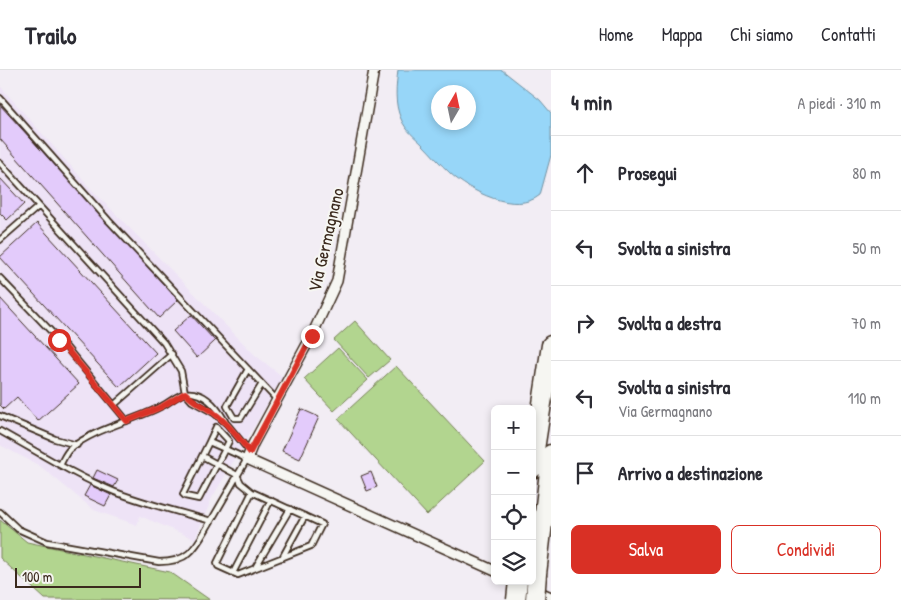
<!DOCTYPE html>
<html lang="it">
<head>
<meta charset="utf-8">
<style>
	:root { --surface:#fff; --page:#f2f2f3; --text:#2b2b33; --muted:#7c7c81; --line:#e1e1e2; --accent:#d93025 }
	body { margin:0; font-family:"Patrick Hand",sans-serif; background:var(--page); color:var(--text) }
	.controls { position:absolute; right:15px; bottom:15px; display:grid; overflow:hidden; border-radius:8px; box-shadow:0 2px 8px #0003 }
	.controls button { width:45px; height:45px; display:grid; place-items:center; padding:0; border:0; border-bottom:1px solid var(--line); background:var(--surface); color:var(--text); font:25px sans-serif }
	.compass { position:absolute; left:431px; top:15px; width:45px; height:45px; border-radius:50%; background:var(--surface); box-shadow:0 2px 8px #0003; rotate:9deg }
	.scale { position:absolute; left:15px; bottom:12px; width:126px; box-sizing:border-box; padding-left:5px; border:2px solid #3b2a1e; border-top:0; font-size:14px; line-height:18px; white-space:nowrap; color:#3b2a1e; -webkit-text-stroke:4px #f6f6f2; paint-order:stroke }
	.stop { position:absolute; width:15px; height:15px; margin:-11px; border:4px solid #d93025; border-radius:50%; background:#fff }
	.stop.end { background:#d93025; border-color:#fff; box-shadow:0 1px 5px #0008 }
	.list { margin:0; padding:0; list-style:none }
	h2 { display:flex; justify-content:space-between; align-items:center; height:65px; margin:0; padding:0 20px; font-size:21px }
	h2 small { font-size:16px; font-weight:400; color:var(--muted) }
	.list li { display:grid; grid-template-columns:32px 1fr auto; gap:15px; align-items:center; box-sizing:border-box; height:75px; padding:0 20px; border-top:1px solid var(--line) }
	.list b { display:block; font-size:19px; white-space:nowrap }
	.list p { margin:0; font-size:16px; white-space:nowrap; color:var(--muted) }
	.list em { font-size:16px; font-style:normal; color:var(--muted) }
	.actions { display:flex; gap:10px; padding:15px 20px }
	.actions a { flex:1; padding:11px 0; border:1px solid var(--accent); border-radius:8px; text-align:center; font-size:18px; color:var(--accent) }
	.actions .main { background:var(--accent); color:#fff }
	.icon { flex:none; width:28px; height:28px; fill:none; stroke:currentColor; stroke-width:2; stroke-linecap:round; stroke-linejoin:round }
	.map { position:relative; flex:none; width:551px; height:530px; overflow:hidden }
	header { display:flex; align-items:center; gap:30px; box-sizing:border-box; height:70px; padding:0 25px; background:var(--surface); border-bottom:1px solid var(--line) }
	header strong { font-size:24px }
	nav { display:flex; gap:28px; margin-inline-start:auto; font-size:18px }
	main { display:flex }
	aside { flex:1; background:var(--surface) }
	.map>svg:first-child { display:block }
	.built { fill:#eee3f6 }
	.green { fill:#b2d58f; stroke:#768056 }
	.water { fill:#97d6f8; stroke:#7291a1; fill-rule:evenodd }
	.building { fill:#e3cbfb; stroke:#3b2a1e }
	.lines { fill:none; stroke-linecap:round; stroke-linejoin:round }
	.service-casing { stroke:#3b2a1e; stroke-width:8 }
	.minor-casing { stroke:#3b2a1e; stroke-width:12 }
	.motorway-casing { stroke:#3b2a1e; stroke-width:21 }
	.service { stroke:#f6f6f2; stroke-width:4.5 }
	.minor { stroke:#f6f6f2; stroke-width:9 }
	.motorway { stroke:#f6f6f2; stroke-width:18 }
	.motorway-bridge-casing { stroke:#3b2a1e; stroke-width:21; stroke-linecap:butt }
	.motorway-bridge { stroke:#f6f6f2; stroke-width:18 }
	.route { stroke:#d93025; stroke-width:6 }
	.labels { text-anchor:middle; stroke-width:4; stroke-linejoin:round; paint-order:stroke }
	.street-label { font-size:18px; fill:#3b2a1e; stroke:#f6f6f2 }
</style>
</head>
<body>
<header>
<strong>Trailo</strong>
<nav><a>Home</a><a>Mappa</a><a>Chi siamo</a><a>Contatti</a></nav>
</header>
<main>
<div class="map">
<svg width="551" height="530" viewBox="0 0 551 530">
	<rect width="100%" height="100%" fill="#f2edf4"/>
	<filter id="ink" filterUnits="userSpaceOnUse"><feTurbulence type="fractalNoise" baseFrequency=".02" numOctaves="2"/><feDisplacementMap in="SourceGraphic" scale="10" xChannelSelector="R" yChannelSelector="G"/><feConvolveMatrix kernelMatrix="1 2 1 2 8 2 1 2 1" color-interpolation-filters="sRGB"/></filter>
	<g filter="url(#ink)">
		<path class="built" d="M0 16 92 120 255 285 283 307 212 428 195 469 140 446 137 455 94 440 40 396 0 375Z"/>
		<path class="green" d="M355 251 390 290 369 308 334 270Z
			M338 278 368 310 334 341 304 309Z
			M396 296 485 391 427 445 338 349Z
			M0 450 27 472 170 502 210 530 45 529 0 488Z"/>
		<path class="water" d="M398 0H502L540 30 551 43V85L540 125C516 145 469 121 450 103 440 94 432 84 423 75 415 67 406 61 401 49 394 33 396 17 398 0ZM438 22H468V52H438Z"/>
		<path class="building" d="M0 35 178 230 159 248 0 69Z
			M0 108 24 134 7 150 0 143Z
			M37 153 156 283 119 317 0 187Z
			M0 228 79 314 38 351 17 327 4 339 0 335Z
			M191 245 215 271 197 288 173 261Z
			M301 339 319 347 300 389 282 381Z
			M97 400 118 410 114 417 93 408Z
			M371 402 377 417 367 421 361 406Z
			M90 415 111 425 105 436 84 426Z"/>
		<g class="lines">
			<g class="service-casing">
				<path id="service" d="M0 28 109 151 277 330
					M0 93 39 136
					M0 170 39 136 164 273 181 301 185 323 192 331 214 343 227 354 250 382
					M0 208 66 277 127 351
					M248 299 227 336 234 348H241L262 314
					M114 335 172 284
					M0 346 55 369 77 375
					M0 361C38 382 75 406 115 422 147 434 179 442 211 451L247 389 225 379 229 371 216 357 209 372
					M209 372 225 379 199 429 185 426 183 424Z
					M202 386 237 405 241 413 252 422 322 454 311 476 238 505 218 496 217 493 252 422
					M60 395C63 390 66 382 70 379 95 358 134 351 162 336 169 333 178 324 186 323 204 321 217 337 225 351
					M0 442 18 459 47 472 159 492C191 492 196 476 211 451
					M282 488 305 446
					M255 498 290 439
					M233 503 271 430"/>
			</g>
			<g class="minor-casing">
				<path id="minor" d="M374 0 337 211 312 265 253 374 247 389 495 501
					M533 519 551 527"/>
			</g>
			<g class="motorway-casing">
				<path id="motorway" d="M532 399 551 275
					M537 504 551 384"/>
			</g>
			<use href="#service" class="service"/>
			<use href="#minor" class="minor"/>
			<use href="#motorway" class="motorway"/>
			<g class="motorway-bridge-casing">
				<path id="motorway-bridge" d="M516 530 518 511
					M535 530 537 504"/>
			</g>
			<use href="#motorway-bridge" class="motorway-bridge"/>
		</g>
	</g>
	<g class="lines" filter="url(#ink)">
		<path class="route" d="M59 270 127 351 161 337 185 323C194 333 205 336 215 344 229 354 239 369 250 382L312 266"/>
	</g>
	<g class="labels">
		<g class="street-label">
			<text transform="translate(326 170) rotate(-77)" y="6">Via Germagnano</text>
		</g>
	</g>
</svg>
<div class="controls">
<button>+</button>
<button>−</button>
<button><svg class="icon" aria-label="locate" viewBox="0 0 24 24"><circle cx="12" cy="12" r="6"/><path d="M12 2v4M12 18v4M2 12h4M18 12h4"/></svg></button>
<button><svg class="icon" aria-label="layers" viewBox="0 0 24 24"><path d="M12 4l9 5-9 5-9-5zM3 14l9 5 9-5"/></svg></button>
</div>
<svg class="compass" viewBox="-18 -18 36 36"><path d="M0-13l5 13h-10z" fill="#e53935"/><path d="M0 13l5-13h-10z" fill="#7c7c81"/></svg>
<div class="scale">100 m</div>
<div class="stop" style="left:59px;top:270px"></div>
<div class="stop end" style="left:312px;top:266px"></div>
</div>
<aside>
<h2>4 min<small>A piedi · 310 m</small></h2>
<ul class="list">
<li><svg class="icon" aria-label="ahead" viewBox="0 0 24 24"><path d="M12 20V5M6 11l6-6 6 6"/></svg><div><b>Prosegui</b></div><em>80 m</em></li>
<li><svg class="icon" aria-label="left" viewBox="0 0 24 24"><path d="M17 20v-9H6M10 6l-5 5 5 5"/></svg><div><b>Svolta a sinistra</b></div><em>50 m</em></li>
<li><svg class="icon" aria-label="right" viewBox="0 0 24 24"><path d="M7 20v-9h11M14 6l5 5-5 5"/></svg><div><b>Svolta a destra</b></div><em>70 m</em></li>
<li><svg class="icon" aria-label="left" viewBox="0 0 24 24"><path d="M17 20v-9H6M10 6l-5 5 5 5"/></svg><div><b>Svolta a sinistra</b><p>Via Germagnano</p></div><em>110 m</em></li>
<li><svg class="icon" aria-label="arrive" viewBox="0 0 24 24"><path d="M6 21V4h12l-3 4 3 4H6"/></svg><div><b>Arrivo a destinazione</b></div></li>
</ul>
<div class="actions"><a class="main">Salva</a><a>Condividi</a></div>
</aside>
</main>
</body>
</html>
